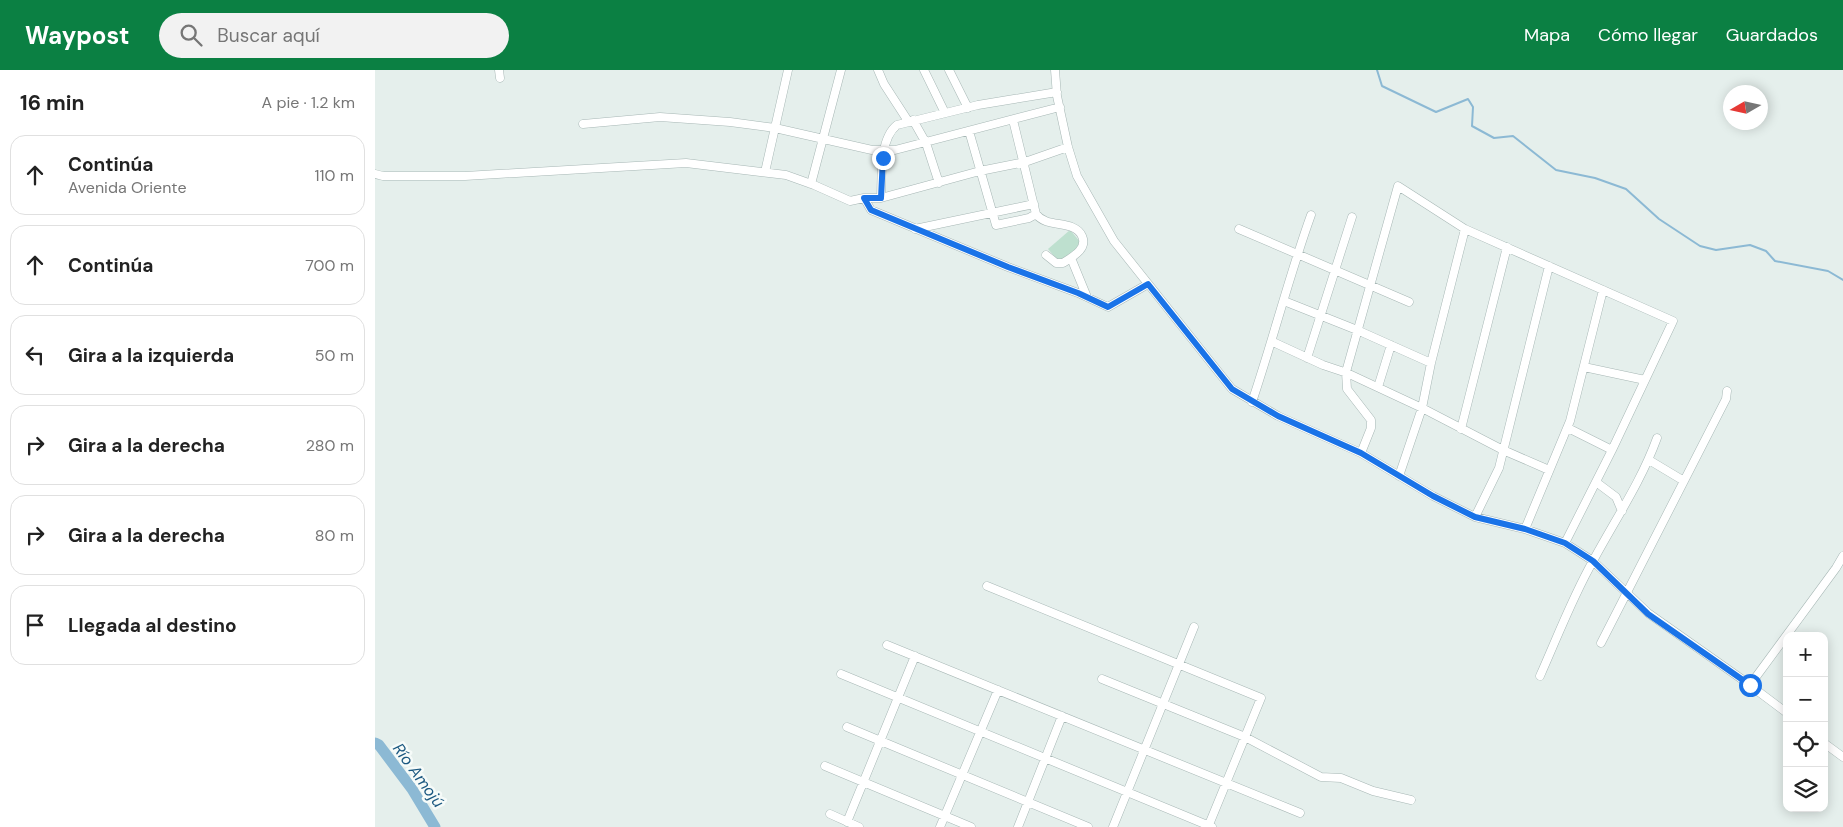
<!DOCTYPE html>
<html lang="es">
<head>
<meta charset="utf-8">
<style>
	:root { --surface:#fff; --page:#f2f2f2; --text:#222; --muted:#767676; --line:#e0e0e0; --accent:#0b8043 }
	body { margin:0; font-family:"DM Sans",sans-serif; background:var(--page); color:var(--text) }
	.controls { position:absolute; right:15px; bottom:15px; display:grid; overflow:hidden; border-radius:10px; box-shadow:0 2px 12px #0003 }
	.controls button { width:45px; height:45px; display:grid; place-items:center; padding:0; border:0; border-bottom:1px solid var(--line); background:var(--surface); color:var(--text); font:25px sans-serif }
	.compass { position:absolute; left:1348px; top:15px; width:45px; height:45px; border-radius:50%; background:var(--surface); box-shadow:0 2px 12px #0003; rotate:261deg }
	.stop { position:absolute; width:15px; height:15px; margin:-11px; border:4px solid #1a73e8; border-radius:50%; background:#fff }
	.stop.end { background:#1a73e8; border-color:#fff; box-shadow:0 1px 5px #0008 }
	.list { margin:0; padding:0; list-style:none }
	h2 { display:flex; justify-content:space-between; align-items:center; height:65px; margin:0; padding:0 20px; font-size:21px }
	h2 small { font-size:16px; font-weight:400; color:var(--muted) }
	.list li { display:grid; grid-template-columns:32px 1fr auto; gap:15px; align-items:center; box-sizing:border-box; height:80px; margin:0 10px 10px; padding:0 10px; border:1px solid var(--line); border-radius:15px }
	.list b { display:block; font-size:19px; white-space:nowrap }
	.list p { margin:0; font-size:16px; white-space:nowrap; color:var(--muted) }
	.list em { font-size:16px; font-style:normal; color:var(--muted) }
	.icon { flex:none; width:28px; height:28px; fill:none; stroke:currentColor; stroke-width:2; stroke-linecap:round; stroke-linejoin:round }
	.map { position:relative; flex:none; width:1468px; height:757px; overflow:hidden }
	header { display:flex; align-items:center; gap:30px; box-sizing:border-box; height:70px; padding:0 25px; background:var(--accent); color:#fff }
	header strong { font-size:24px }
	nav { display:flex; gap:28px; margin-inline-start:auto; font-size:18px }
	.search { width:350px; height:45px; background:var(--page); display:flex; align-items:center; gap:12px; box-sizing:border-box; padding:0 18px; border-radius:28px; color:var(--muted); font-size:19px }
	main { display:flex }
	aside { flex:1; background:var(--surface) }
	.map>svg:first-child { display:block }
	.green { fill:#bee0cf }
	.lines { fill:none; stroke-linecap:round; stroke-linejoin:round }
	.stream { stroke:#8cb9d4; stroke-width:2 }
	.river { stroke:#8cb9d4; stroke-width:11 }
	.minor-casing { stroke:#a7b7b5; stroke-width:9 }
	.minor { stroke:#fff; stroke-width:8 }
	.route { stroke:#1a73e8; stroke-width:6 }
	.labels { text-anchor:middle; stroke-width:5; stroke-linejoin:round; paint-order:stroke }
	.water-label { font-size:16px; font-style:italic; fill:#1b5880; stroke:#f6fbf9 }
</style>
</head>
<body>
<header>
<strong>Waypost</strong>
<div class="search"><svg class="icon" aria-label="search" viewBox="0 0 24 24"><circle cx="10" cy="10" r="6"/><path d="M15 15l6 6"/></svg>Buscar aquí</div>
<nav><a>Mapa</a><a>Cómo llegar</a><a>Guardados</a></nav>
</header>
<main>
<aside>
<h2>16 min<small>A pie · 1.2 km</small></h2>
<ul class="list">
<li><svg class="icon" aria-label="ahead" viewBox="0 0 24 24"><path d="M12 20V5M6 11l6-6 6 6"/></svg><div><b>Continúa</b><p>Avenida Oriente</p></div><em>110 m</em></li>
<li><svg class="icon" aria-label="ahead" viewBox="0 0 24 24"><path d="M12 20V5M6 11l6-6 6 6"/></svg><div><b>Continúa</b></div><em>700 m</em></li>
<li><svg class="icon" aria-label="left" viewBox="0 0 24 24"><path d="M17 20v-9H6M10 6l-5 5 5 5"/></svg><div><b>Gira a la izquierda</b></div><em>50 m</em></li>
<li><svg class="icon" aria-label="right" viewBox="0 0 24 24"><path d="M7 20v-9h11M14 6l5 5-5 5"/></svg><div><b>Gira a la derecha</b></div><em>280 m</em></li>
<li><svg class="icon" aria-label="right" viewBox="0 0 24 24"><path d="M7 20v-9h11M14 6l5 5-5 5"/></svg><div><b>Gira a la derecha</b></div><em>80 m</em></li>
<li><svg class="icon" aria-label="arrive" viewBox="0 0 24 24"><path d="M6 21V4h12l-3 4 3 4H6"/></svg><div><b>Llegada al destino</b></div></li>
</ul>
</aside>
<div class="map">
<svg width="1468" height="757" viewBox="0 0 1468 757">
	<rect width="100%" height="100%" fill="#e5efec"/>
	<path class="green" d="M695 160 707 174 685 193 673 179Z"/>
	<g class="lines">
		<path class="stream" d="M1002 0 1007 16 1061 42 1093 29 1098 37 1097 56 1119 68 1138 66 1181 100 1220 108 1251 119 1284 149 1325 176 1341 180 1375 175 1391 181 1400 191 1453 201 1468 210"/>
		<path class="river" d="M0 673 4 675 37 719 60 757"/>
		<g class="minor-casing">
			<path id="minor" d="M124 0 125 8
				M503 0 509 14 533 51
				M549 0 570 43
				M574 0 593 38
				M680 0 682 26 693 77 702 106 739 171 857 319 903 346 986 383 1058 426 1100 447 1150 459 1190 473 1218 491 1273 543 1368 610 1412 643
				M538 50 551 73 564 113
				M208 54 285 47 355 52 400 58 497 80H520L685 37
				M594 61 621 155 654 148 661 144 638 50
				M390 102 413 0
				M0 104 8 106H90L311 93 411 105 439 115 475 131 489 128 496 140 633 197 703 223 733 237 773 214
				M436 114 466 0
				M489 128H506L605 101 650 92 693 77
				M506 128C507 107 504 69 522 55L603 35 682 22
				M661 144C672 159 699 149 707 166 713 179 697 187 688 193H681L671 185
				M540 159 659 134
				M864 159 1034 232
				M696 188 712 227
				M909 231 982 260 1056 293
				M898 272 948 295 972 303 1047 338 1128 380 1174 400
				M932 288 977 147
				M1209 297 1270 310
				M1003 317 1016 275
				M877 332C898 270 914 206 936 145
				M1193 358 1237 380
				M1086 359 1132 177
				M986 383 996 358V350L972 319 971 302 1023 116 1090 159 1298 251 1237 380 1190 473
				M1274 390 1309 411
				M1024 406 1047 338 1056 293 1090 159
				M1221 412 1241 427 1247 441
				M1100 447 1124 398 1174 196
				M1150 459 1195 351 1228 220
				M612 516 886 628 833 757
				M1226 573 1351 329 1352 321
				M512 575 925 743
				M466 604 837 757
				M1165 606C1182 568 1197 528 1218 491 1240 450 1266 412 1282 368
				M727 609 870 667 946 707 966 708 998 721 1036 730
				M1375 615 1461 498 1468 486
				M472 657 713 757
				M1449 673 1468 687
				M450 696 596 757
				M455 744 484 757
				M472 752 540 586
				M565 757 623 620
				M643 757 687 646
				M738 757 819 557"/>
		</g>
		<use href="#minor" class="minor"/>
	</g>
	<g class="lines">
		<path class="route" d="M508 88 506 128H489L496 140 633 197 703 223 733 237 773 214 857 319 903 346 986 383 1058 426 1100 447 1150 459 1190 473 1218 491 1273 544 1375 615"/>
	</g>
	<g class="labels">
		<g class="water-label">
			<text transform="translate(44 705) rotate(54)" y="6">Río Amojú</text>
		</g>
	</g>
</svg>
<div class="controls">
<button>+</button>
<button>−</button>
<button><svg class="icon" aria-label="locate" viewBox="0 0 24 24"><circle cx="12" cy="12" r="6"/><path d="M12 2v4M12 18v4M2 12h4M18 12h4"/></svg></button>
<button><svg class="icon" aria-label="layers" viewBox="0 0 24 24"><path d="M12 4l9 5-9 5-9-5zM3 14l9 5 9-5"/></svg></button>
</div>
<svg class="compass" viewBox="-18 -18 36 36"><path d="M0-13l5 13h-10z" fill="#e53935"/><path d="M0 13l5-13h-10z" fill="#767676"/></svg>
<div class="stop" style="left:1375px;top:615px"></div>
<div class="stop end" style="left:508px;top:88px"></div>
</div>
</main>
</body>
</html>
